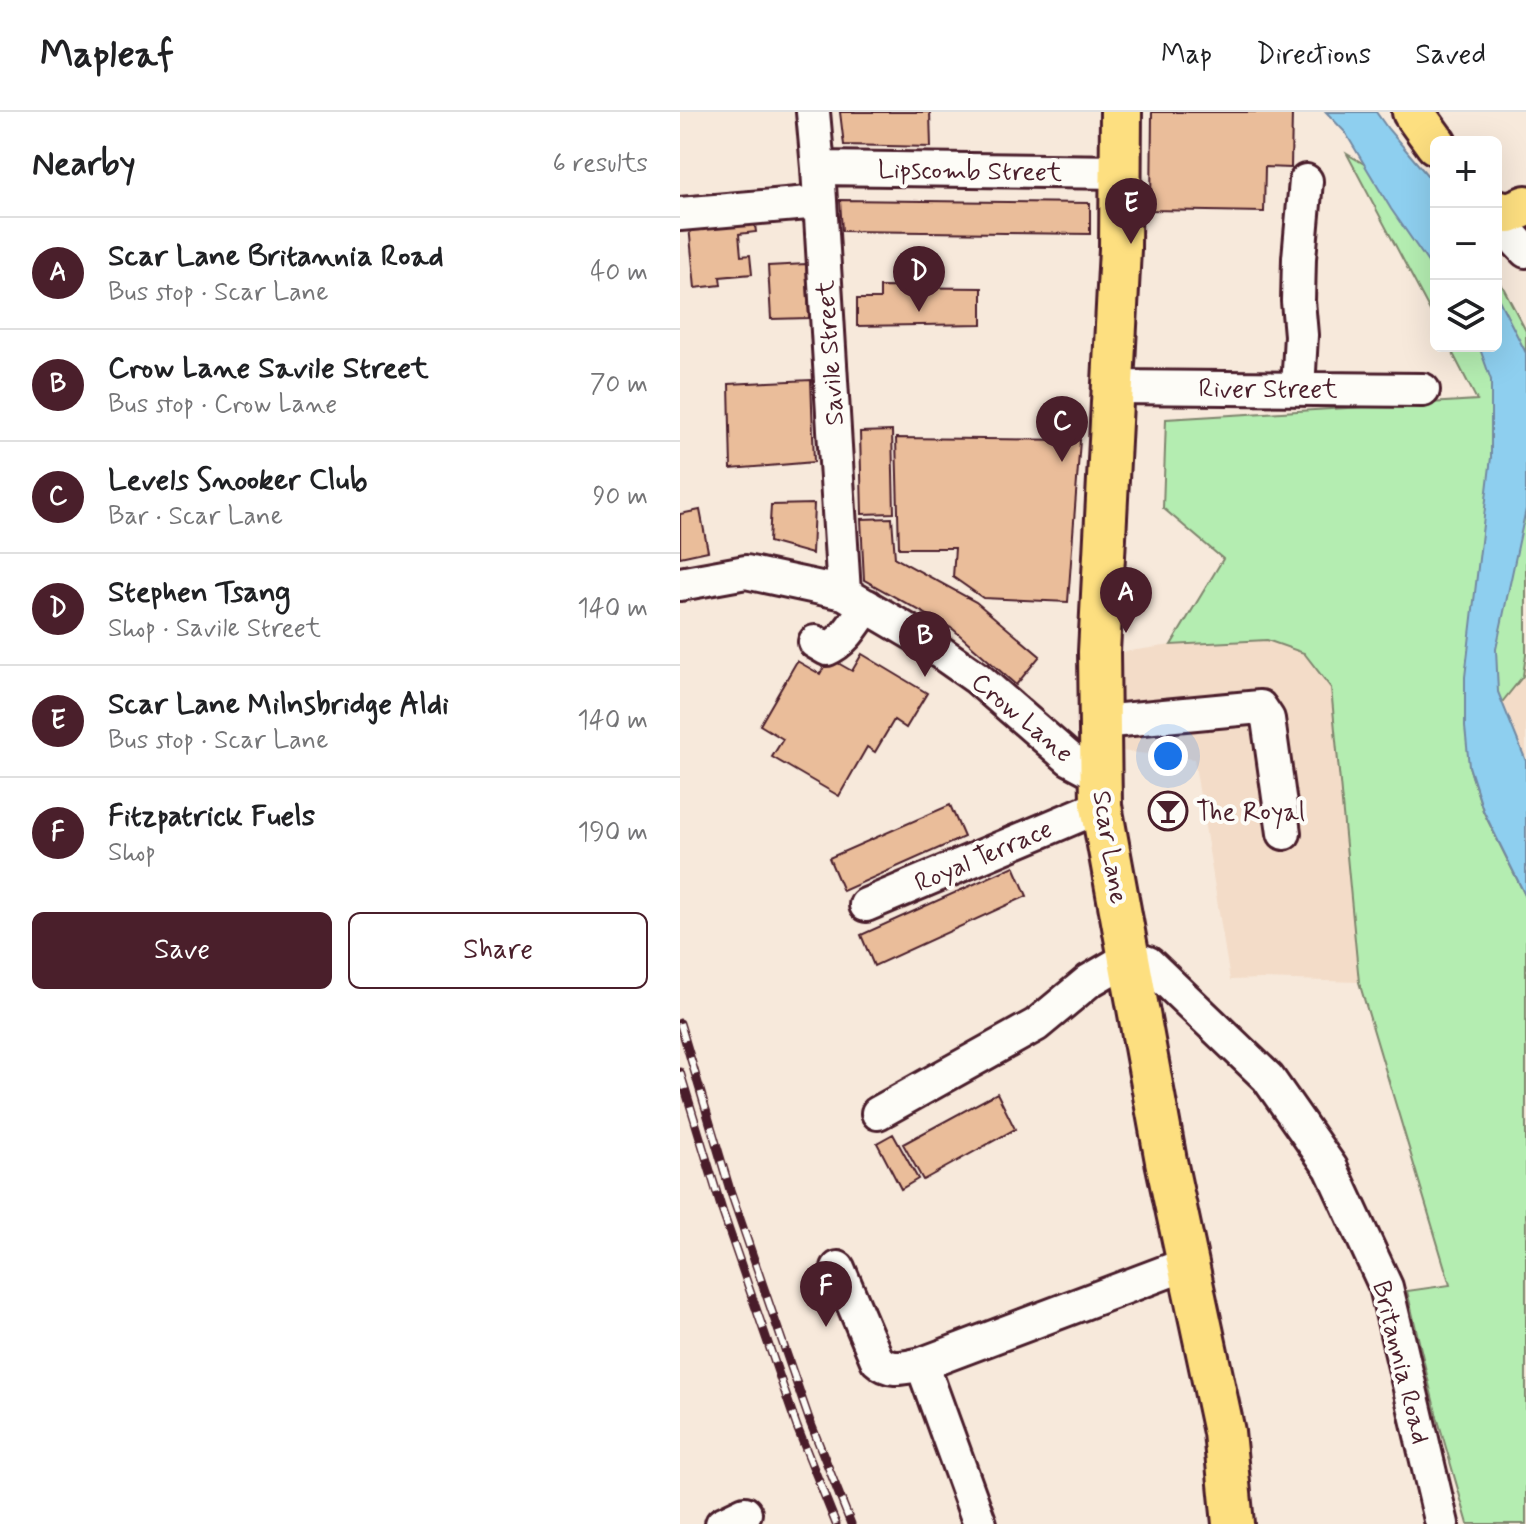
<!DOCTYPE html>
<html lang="en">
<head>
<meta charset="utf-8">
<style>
	:root { --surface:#fff; --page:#f6f6f6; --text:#202124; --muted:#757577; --line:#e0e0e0; --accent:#4a1f2b }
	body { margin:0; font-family:Mynerve,sans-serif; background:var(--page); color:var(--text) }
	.controls { position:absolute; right:24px; top:24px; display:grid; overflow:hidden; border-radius:12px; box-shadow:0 8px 32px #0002 }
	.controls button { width:72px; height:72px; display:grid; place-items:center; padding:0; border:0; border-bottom:2px solid var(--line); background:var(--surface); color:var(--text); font:40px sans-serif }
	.you { position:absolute; left:488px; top:644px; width:28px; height:28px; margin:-20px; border:6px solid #fff; border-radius:50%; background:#1a73e8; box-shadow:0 0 0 12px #1a73e833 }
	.badge { display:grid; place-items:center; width:52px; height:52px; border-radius:50%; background:var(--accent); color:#fff; font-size:26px; font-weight:700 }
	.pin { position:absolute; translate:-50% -66px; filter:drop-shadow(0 2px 4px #0008) }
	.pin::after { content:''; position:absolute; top:42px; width:28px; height:24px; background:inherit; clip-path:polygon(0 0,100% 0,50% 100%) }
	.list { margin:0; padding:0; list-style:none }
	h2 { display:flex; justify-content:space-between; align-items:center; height:104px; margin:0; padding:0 32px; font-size:34px }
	h2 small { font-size:26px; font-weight:400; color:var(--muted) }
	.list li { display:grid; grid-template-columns:52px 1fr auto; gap:24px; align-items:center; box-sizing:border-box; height:112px; padding:0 32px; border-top:2px solid var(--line) }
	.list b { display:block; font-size:30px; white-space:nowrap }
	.list p { margin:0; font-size:26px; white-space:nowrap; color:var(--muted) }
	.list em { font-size:26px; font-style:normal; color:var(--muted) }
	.actions { display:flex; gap:16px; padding:24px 32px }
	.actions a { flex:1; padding:18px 0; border:2px solid var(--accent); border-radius:12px; text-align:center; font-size:28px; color:var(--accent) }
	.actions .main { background:var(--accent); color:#fff }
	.icon { flex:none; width:44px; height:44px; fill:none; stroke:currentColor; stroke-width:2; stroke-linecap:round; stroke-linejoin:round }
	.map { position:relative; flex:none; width:846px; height:1412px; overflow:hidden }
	header { display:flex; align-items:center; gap:48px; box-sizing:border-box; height:112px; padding:0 40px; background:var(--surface); border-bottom:2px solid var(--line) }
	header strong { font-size:38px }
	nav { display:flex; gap:44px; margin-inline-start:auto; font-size:28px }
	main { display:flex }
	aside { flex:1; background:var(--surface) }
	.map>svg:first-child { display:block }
	.built { fill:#f3dcc8 }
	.green { fill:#b4edb1; stroke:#7f866e; stroke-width:2 }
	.water { fill:#8ecfef; stroke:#7389a1; stroke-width:2 }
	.building { fill:#eabd9a; stroke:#4a1f2b; stroke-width:2 }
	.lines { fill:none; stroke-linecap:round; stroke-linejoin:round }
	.minor-casing { stroke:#4a1f2b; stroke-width:38 }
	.major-casing { stroke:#4a1f2b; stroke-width:46 }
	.minor { stroke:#fdfcf7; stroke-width:32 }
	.major { stroke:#fddf80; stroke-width:40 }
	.rail-casing { stroke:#4a1f2b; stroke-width:9 }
	.rail { stroke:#fdfcf7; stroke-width:6; stroke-dasharray:18; stroke-linecap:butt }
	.labels { text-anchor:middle; stroke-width:8; stroke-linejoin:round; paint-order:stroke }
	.street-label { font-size:26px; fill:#4a1f2b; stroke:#fdfcf7 }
	.poi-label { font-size:26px; fill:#4a1f2b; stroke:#fdfcf7; text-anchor:start }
</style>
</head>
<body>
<header>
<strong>Mapleaf</strong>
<nav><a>Map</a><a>Directions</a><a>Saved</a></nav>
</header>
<main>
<aside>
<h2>Nearby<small>6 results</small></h2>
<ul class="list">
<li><span class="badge">A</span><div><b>Scar Lane Britannia Road</b><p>Bus stop · Scar Lane</p></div><em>40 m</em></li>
<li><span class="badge">B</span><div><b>Crow Lane Savile Street</b><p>Bus stop · Crow Lane</p></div><em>70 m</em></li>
<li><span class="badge">C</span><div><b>Levels Snooker Club</b><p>Bar · Scar Lane</p></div><em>90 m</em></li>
<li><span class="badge">D</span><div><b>Stephen Tsang</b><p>Shop · Savile Street</p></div><em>140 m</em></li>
<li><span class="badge">E</span><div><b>Scar Lane Milnsbridge Aldi</b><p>Bus stop · Scar Lane</p></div><em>140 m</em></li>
<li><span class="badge">F</span><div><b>Fitzpatrick Fuels</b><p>Shop</p></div><em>190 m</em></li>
</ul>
<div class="actions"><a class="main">Save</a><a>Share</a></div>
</aside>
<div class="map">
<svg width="846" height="1412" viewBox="0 0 846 1412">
	<rect width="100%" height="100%" fill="#f7e9db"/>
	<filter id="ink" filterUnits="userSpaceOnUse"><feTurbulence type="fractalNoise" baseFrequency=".0125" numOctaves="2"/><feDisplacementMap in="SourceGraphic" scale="16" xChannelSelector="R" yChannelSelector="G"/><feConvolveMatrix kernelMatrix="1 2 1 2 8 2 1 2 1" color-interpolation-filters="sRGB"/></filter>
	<g filter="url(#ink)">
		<path class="built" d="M587 528 624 541 651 576 679 870 582 867 550 868 514 647 431 638 436 541 491 533Z
			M846 542V649L823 589 843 564Z"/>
		<path class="green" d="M667 42 756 94V210Z
			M816 162 846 219V542L843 564 823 589 789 654 803 699 846 785V1412H788L756 1301 727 1179 770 1173 679 870 651 576 624 541 587 528 491 533 543 447 483 396 486 307 797 288 769 234H816Z"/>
		<path class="water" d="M646 0H696L708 17 753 70 756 86V162L711 97 665 20Z
			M816 182 846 241V397L816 537 818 580 846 649V785L803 698 789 654 785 615V565L811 345V268L799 234H816Z"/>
		<path class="building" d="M160 0H250L251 35 164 33Z
			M472 0H612L611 56 585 55 584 100 471 98Z
			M160 88 410 91V122L162 119Z
			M74 106 76 120 59 122 61 144 70 143 72 162 40 165 41 173 15 176 9 114Z
			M126 152 129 206 91 207 88 154Z
			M200 175 302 176V212L177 214V187H200Z
			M131 268 134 350 51 357 49 272Z
			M212 319 214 401 182 402 180 320Z
			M216 326 400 328 388 490 303 486 273 465 275 436H219Z
			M134 392 132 442 89 430 91 393Z
			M20 398 28 439 0 445V402Z
			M212 406 215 446 296 490 360 544 336 573 273 517 184 468 181 407Z
			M182 542 247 581 226 616 214 608 195 640 187 635 159 684 92 645 103 627 80 613 117 549 140 562 149 546 172 559Z
			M270 693 284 725 163 779 149 746Z
			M334 754 347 784 194 854 181 823Z
			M317 981 335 1017 243 1068 223 1032Z
			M213 1022 238 1067 221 1077 197 1031Z"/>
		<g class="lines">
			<g class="minor-casing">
				<path id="minor" d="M133 0 138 56 164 481
					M138 56 442 60
					M0 102 140 90
					M816 107 846 139
					M434 275 743 278
					M618 277 621 223 618 189 619 146 626 69
					M0 472 66 460 164 481 237 524 297 566 390 647 420 663
					M135 530 147 537C166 529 175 510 187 494
					M420 610 580 595 588 607 604 721
					M186 793 421 694
					M198 1001 356 913 409 869 450 845 468 851 588 966 651 1056 706 1175 762 1412
					M158 1156 197 1248C211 1261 225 1255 242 1252
					M42 1412 65 1401
					M300 1412 242 1252 507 1152"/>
			</g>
			<g class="major-casing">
				<path id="major" d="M441 0 440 137 419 540 421 694 486 1049 544 1320 553 1412
					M733 0 756 32
					M816 98 829 101 846 94"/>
			</g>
			<use href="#minor" class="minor"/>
			<use href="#major" class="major"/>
			<g class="rail-casing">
				<path id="rail" d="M0 911 50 1078 129 1307 171 1412
					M0 960 42 1098 117 1315 156 1412"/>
			</g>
			<use href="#rail" class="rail"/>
		</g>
	</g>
	<defs>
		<g id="bar-ring" transform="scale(2)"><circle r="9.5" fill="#fdfcf7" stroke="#4a1f2b" stroke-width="1.5"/><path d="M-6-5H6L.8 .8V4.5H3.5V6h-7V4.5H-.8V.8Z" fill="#4a1f2b"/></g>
	</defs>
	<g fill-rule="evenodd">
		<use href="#bar-ring" x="488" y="699"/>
	</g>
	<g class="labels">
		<g class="street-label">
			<text transform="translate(290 58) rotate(1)" y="9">Lipscomb Street</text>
			<text transform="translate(149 241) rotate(-94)" y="9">Savile Street</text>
			<text x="588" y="285">River Street</text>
			<text transform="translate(343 605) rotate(40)" y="9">Crow Lane</text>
			<text transform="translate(431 735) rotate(81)" y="9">Scar Lane</text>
			<text transform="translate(303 743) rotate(-23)" y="9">Royal Terrace</text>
			<text transform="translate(722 1250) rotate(76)" y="9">Britannia Road</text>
		</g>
		<g class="poi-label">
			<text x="516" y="708">The Royal</text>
		</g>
	</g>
</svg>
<div class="controls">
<button>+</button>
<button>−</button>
<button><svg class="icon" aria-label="layers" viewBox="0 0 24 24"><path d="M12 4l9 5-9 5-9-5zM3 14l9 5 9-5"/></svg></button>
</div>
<div class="you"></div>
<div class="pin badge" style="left:446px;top:521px">A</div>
<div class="pin badge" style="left:245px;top:565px">B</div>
<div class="pin badge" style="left:382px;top:350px">C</div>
<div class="pin badge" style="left:239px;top:200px">D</div>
<div class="pin badge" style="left:451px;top:132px">E</div>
<div class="pin badge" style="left:146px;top:1215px">F</div>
</div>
</main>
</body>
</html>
